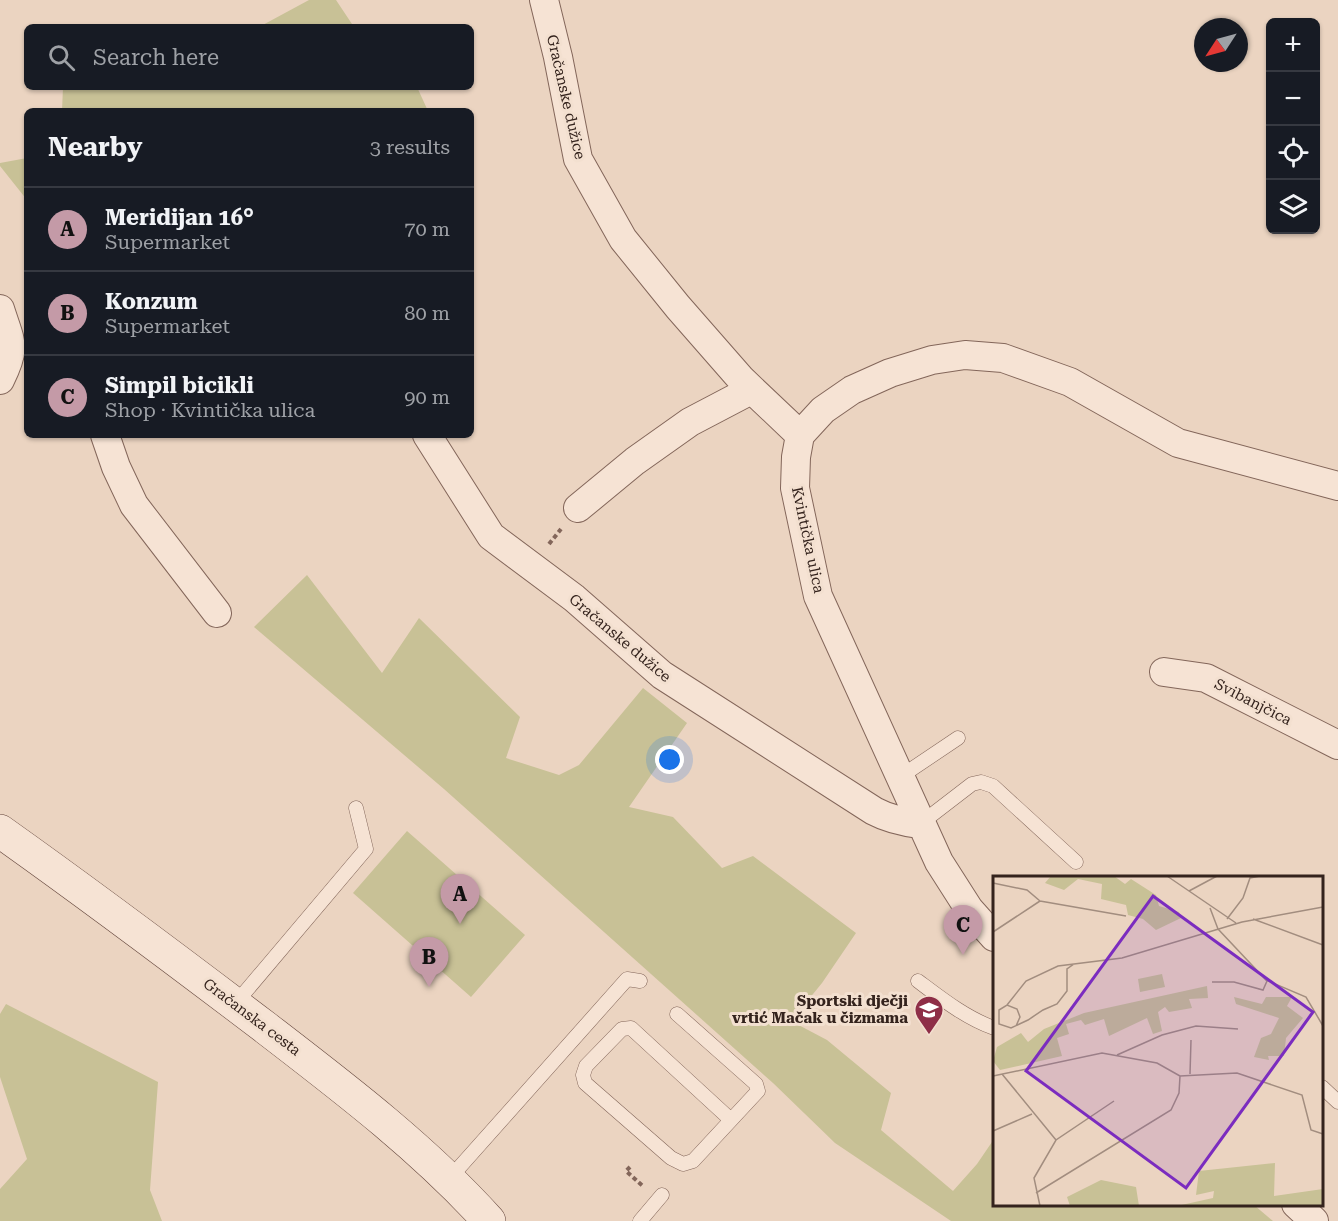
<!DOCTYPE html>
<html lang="en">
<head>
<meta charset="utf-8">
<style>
	:root { --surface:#171b24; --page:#242831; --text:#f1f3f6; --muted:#9ea1a6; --line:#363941; --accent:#c49aa7 }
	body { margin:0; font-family:"Roboto Serif",serif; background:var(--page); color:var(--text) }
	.controls { position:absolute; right:18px; top:18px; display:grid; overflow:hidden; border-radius:9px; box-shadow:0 2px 4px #0004 }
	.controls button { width:54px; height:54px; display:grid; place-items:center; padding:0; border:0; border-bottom:2px solid var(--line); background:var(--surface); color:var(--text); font:30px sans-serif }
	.compass { position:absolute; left:1194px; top:18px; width:54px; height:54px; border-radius:50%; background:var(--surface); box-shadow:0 2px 4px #0004; rotate:234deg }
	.you { position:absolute; left:670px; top:760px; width:21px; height:21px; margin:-15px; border:4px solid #fff; border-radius:50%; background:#1a73e8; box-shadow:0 0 0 9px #1a73e833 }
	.badge { display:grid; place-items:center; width:39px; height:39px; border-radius:50%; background:var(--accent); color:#111; font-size:20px; font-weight:700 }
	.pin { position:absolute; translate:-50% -50px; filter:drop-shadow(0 2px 3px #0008) }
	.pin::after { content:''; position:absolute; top:32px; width:21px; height:18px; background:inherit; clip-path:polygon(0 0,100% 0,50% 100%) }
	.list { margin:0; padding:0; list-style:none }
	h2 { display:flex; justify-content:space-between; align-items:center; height:78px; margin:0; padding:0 24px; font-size:26px }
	h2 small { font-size:20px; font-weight:400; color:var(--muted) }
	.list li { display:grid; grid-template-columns:39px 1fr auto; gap:18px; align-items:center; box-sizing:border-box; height:84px; padding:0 24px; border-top:2px solid var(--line) }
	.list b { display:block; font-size:22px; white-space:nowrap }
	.list p { margin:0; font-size:20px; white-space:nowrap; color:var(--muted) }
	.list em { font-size:20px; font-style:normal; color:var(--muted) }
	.icon { flex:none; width:33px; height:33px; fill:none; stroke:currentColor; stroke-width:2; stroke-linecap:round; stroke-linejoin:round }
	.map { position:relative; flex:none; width:1338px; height:1221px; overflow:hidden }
	.search { position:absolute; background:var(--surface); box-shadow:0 2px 4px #0004; left:24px; top:24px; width:450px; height:66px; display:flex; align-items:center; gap:15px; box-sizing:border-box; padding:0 21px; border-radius:9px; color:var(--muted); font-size:22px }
	.panel { position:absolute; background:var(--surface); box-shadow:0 2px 4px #0004; left:24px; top:108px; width:450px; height:330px; border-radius:9px }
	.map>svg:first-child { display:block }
	.green { fill:#c8c196 }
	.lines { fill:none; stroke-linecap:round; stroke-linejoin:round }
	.service-casing { stroke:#83665a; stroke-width:15 }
	.minor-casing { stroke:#83665a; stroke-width:30 }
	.secondary-casing { stroke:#65473d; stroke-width:34 }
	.path { stroke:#83665a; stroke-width:4; stroke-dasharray:4.5 3; stroke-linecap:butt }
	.service { stroke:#f6e3d4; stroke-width:14 }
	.minor { stroke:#f6e3d4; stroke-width:28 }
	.secondary { stroke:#f6e3d4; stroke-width:33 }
	.labels { text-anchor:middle; stroke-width:6; stroke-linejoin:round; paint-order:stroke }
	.street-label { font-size:15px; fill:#34231d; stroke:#f3e0d0 }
	.poi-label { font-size:15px; font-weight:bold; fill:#34231d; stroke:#f3e0d0; text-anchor:end }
	.inset-road { fill:none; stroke:#a28d7f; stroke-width:1.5 }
	.view { fill:#7b2cbf; fill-opacity:0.15; stroke:#7b2cbf; stroke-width:3 }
	.inset-edge { fill:none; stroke:#34231d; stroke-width:3 }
</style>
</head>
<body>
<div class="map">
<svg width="1338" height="1221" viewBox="0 0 1338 1221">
	<rect width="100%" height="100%" fill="#ebd4c1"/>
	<path class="green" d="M309 0H336L354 27H259Z
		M63 87H417L428 111H62Z
		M27 158V200L0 166V163Z
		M307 575 382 673 419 618 520 717 506 758 559 775 579 765 643 688 687 723 629 807 673 817 722 868 753 856 856 933 822 983 791 1021 827 1040 891 1093 881 1130 953 1191 977 1164 994 1139V1204L1254 1205 1273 1221H951L835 1143 773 1083 444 789 254 627Z
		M407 831 525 935 471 997 353 893Z
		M6 1004 158 1082 150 1190 162 1221H0V1189L27 1159 0 1077V1014Z"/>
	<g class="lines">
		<g class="service-casing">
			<path id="service" d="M900 777 958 738
				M920 824 972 784 981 782 993 786 1076 862
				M918 981C942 999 966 1018 994 1028
				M235 1004 366 849 356 808
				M677 1014 756 1084 758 1091 693 1161 683 1164 671 1158 585 1083 583 1075 586 1066 622 1029 631 1028 731 1120
				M1322 1087 1338 1102
				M449 1179 627 979 640 981
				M640 1221 662 1195"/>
		</g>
		<g class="minor-casing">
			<path id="minor" d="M544 0 558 57 578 159 623 239 678 307 741 379 800 435
				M0 309C11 344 17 346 0 380
				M105 435 116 467 134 505 217 613
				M427 435 491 536 574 598 662 675 874 811C889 819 903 822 920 824
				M578 508 635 461 690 422 751 390
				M1164 672 1206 678 1338 745
				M994 937 969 909 939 862 818 596 795 488 796 457 800 435 823 410 852 390 890 373 932 360 965 355 1003 358 1070 382 1178 443 1338 486
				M1296 1204 1314 1221"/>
		</g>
		<g class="secondary-casing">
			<path id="secondary" d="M0 831C90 895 178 961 266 1028 344 1088 423 1148 489 1221"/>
		</g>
		<path class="path" d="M549 544 561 529
			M630 1167 626 1171 644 1187"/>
		<use href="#service" class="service"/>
		<use href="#minor" class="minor"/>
		<use href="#secondary" class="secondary"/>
	</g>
	<defs>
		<g id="school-pin" transform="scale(1.5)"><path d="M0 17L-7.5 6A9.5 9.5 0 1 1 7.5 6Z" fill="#8e2e47" stroke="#f3e0d0"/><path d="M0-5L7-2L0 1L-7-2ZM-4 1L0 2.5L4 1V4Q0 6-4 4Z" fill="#fff"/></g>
	</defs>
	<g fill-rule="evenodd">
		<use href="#school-pin" x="929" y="1010"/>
	</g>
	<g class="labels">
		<g class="street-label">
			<text transform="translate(566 97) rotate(77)" y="5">Gračanske dužice</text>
			<text transform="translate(808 540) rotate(78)" y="5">Kvintička ulica</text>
			<text transform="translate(620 638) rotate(40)" y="5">Gračanske dužice</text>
			<text transform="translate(1253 702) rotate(27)" y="5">Svibanjčica</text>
			<text transform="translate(252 1017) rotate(37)" y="5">Gračanska cesta</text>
		</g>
		<g class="poi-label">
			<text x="908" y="1006">Sportski dječji<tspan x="908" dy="17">vrtić Mačak u čizmama</tspan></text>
		</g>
	</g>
	<g transform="translate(993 876)">
		<rect width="330" height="330" fill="#ebd4c1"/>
		<path d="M58 0H121L132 8 138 3 163 19 166 30 186 36 188 42 163 54 150 43 135 39 133 29 108 23 109 8 85 3 71 14 52 7ZM169 98 172 111 147 116 145 103ZM214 110 215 122 196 123 199 132 176 136 172 131 165 136 169 155 160 158 154 142 116 160 111 143 92 149 88 144 73 148 76 158 64 162 69 180 7 194 0 185 4 171 28 157 35 166 51 153 91 137ZM241 121 269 128 273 121H299L294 130 310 142 293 162 291 180H275L276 184 261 181 268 162 278 158 286 142 243 128ZM282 287 281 320 330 313V330H184L220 322 221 315 203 319 206 295ZM108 304 143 311 146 330H77L74 321Z" fill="#c8c196"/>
		<path class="inset-road" d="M174 0 243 47M0 7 34 14 47 25M196 15 224 0M47 25 133 40M217 32 225 53M234 43 250 22 257 2 267 0M260 43 330 69M225 53 273 104 313 121 330 150M0 56 47 25M219 106H241L270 114 274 105M14 129 33 105 65 90 129 82 249 46 330 31M23 150 27 141 24 133 14 129 6 134V148L18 152 35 144 50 134 64 128 74 115V93L81 88M124 179 169 159 203 150 245 153M9 198 63 264M197 198 198 164M0 200 109 177 164 187 187 200 186 217 178 234 43 317M187 200 244 197 309 219 318 254 330 258M0 255 39 238M47 330 41 302 63 264 121 225"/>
		<path class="view" d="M160 20 320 136 193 312 33 195Z"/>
		<rect width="330" height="330" class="inset-edge"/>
	</g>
</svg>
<div class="controls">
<button>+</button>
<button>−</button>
<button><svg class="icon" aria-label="locate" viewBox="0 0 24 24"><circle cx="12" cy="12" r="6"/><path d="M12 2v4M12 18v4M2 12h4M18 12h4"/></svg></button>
<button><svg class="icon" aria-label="layers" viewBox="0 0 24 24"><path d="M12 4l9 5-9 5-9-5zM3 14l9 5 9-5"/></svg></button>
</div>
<svg class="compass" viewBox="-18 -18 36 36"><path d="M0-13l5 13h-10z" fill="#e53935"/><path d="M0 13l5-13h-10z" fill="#9ea1a6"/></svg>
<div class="you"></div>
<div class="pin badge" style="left:460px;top:924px">A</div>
<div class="pin badge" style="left:429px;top:987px">B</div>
<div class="pin badge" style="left:963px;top:955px">C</div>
<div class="search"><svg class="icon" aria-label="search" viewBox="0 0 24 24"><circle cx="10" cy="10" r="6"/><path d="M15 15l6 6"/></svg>Search here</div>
<section class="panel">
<h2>Nearby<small>3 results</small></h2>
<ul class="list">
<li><span class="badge">A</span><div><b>Meridijan 16°</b><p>Supermarket</p></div><em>70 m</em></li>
<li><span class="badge">B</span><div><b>Konzum</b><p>Supermarket</p></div><em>80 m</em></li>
<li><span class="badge">C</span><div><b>Simpil bicikli</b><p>Shop · Kvintička ulica</p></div><em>90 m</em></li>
</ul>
</section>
</div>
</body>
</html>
